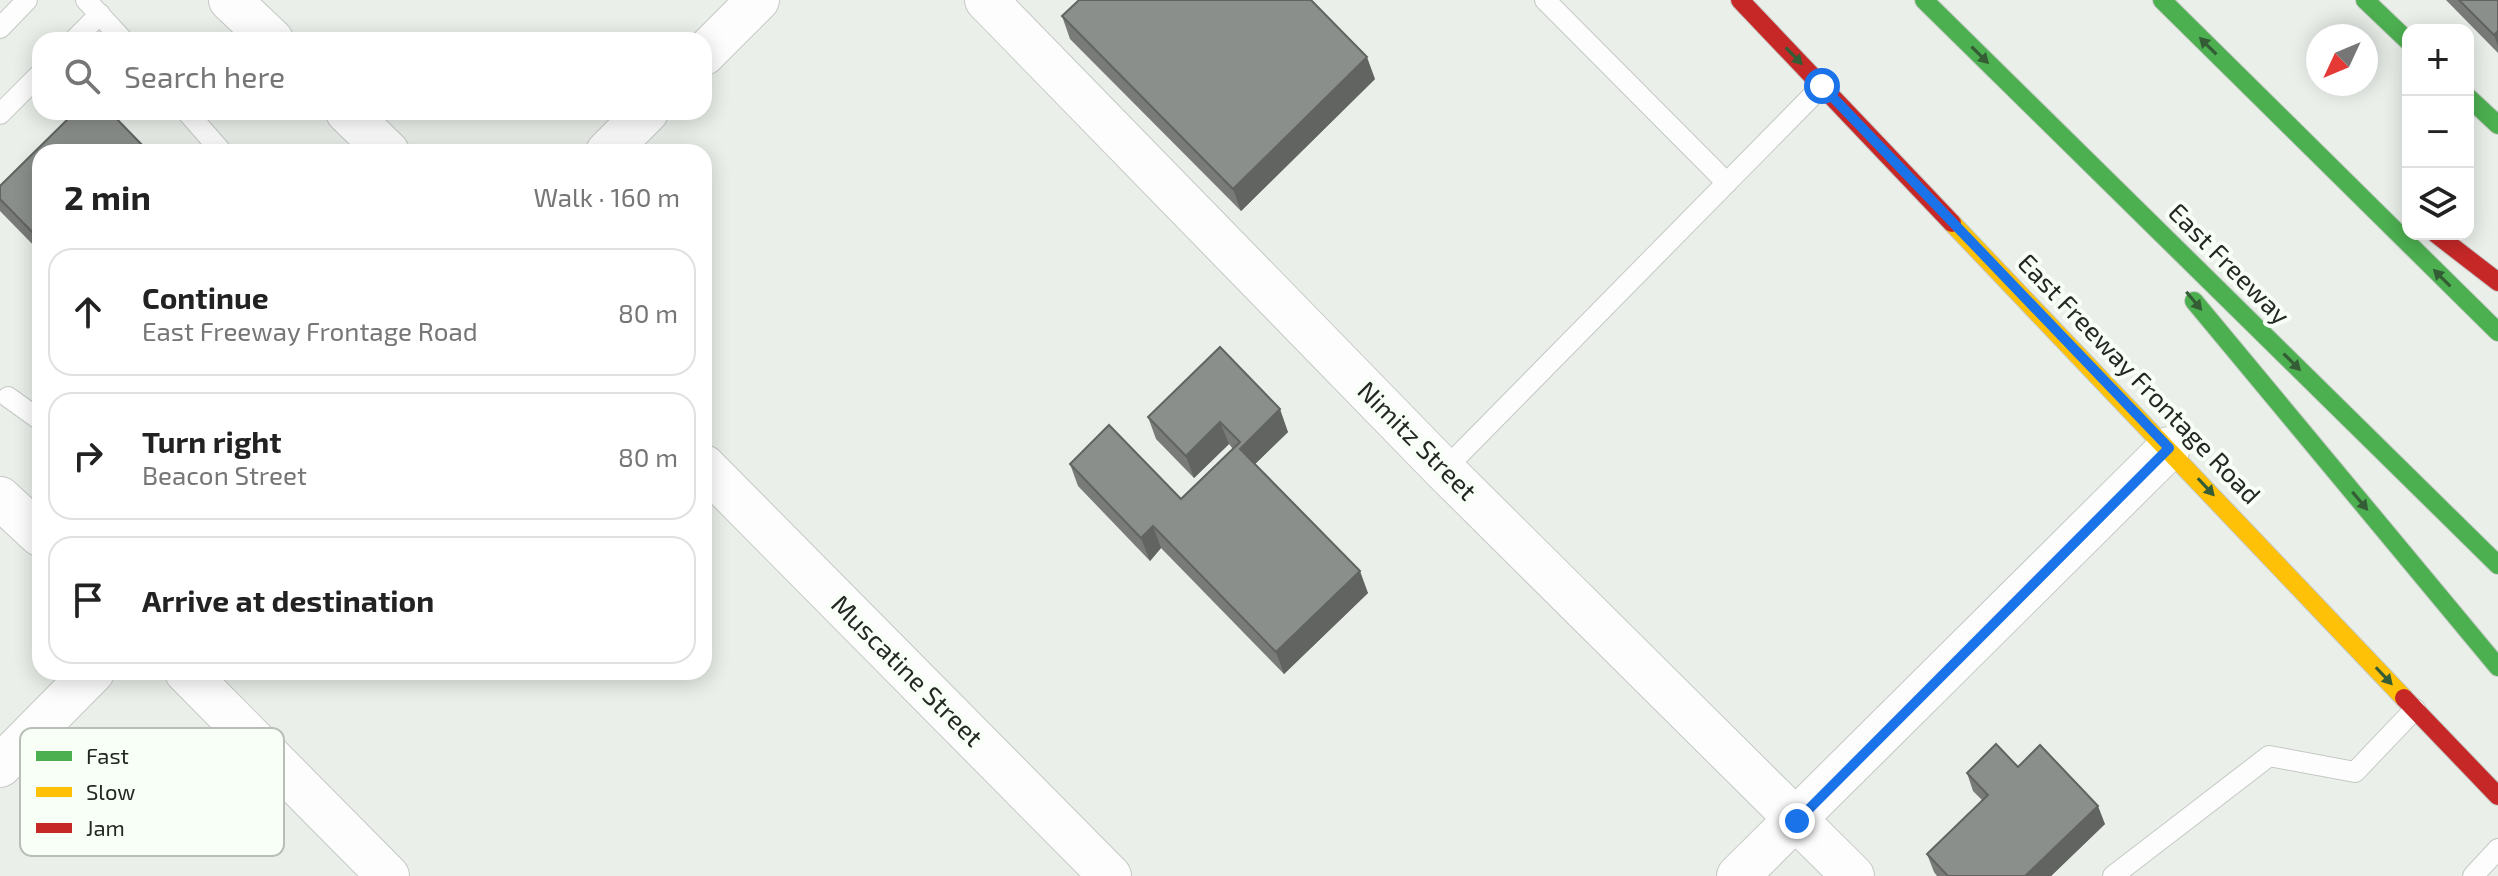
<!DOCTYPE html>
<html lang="en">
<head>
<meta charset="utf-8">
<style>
	:root { --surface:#fff; --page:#f6f6f6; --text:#222; --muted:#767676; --line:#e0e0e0 }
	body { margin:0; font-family:"Exo 2",sans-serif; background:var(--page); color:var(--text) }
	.controls { position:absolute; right:24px; top:24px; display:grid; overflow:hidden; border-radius:16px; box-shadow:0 4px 20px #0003 }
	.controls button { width:72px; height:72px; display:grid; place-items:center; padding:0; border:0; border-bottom:2px solid var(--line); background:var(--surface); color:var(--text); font:40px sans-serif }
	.compass { position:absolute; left:2306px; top:24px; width:72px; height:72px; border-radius:50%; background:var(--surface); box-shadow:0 4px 20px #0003; rotate:226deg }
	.stop { position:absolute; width:24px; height:24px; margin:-18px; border:6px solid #1a73e8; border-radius:50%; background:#fff }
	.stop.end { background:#1a73e8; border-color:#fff; box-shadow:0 2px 8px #0008 }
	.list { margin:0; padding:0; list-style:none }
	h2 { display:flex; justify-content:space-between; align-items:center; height:104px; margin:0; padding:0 32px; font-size:34px }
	h2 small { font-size:26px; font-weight:400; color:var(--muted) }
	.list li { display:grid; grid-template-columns:52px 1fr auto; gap:24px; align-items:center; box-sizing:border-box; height:128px; margin:0 16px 16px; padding:0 16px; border:2px solid var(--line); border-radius:24px }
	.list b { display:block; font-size:30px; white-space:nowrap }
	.list p { margin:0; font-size:26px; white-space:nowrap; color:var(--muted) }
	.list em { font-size:26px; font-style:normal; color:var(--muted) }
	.icon { flex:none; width:44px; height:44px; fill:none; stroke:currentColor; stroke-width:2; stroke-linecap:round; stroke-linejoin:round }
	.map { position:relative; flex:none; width:2498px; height:876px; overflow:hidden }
	.search { position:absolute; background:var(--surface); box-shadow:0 4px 20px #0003; left:32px; top:32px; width:680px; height:88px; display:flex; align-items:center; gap:20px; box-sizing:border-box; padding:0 28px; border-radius:24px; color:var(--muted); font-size:30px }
	.panel { position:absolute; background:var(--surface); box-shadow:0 4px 20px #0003; left:32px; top:144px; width:680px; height:536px; border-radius:24px }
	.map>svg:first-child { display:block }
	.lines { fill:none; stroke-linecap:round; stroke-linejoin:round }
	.lane-casing { stroke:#c5c9c5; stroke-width:22 }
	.street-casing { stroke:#c5c9c5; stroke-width:44 }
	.fast-casing { stroke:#c5c9c5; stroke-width:20 }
	.slow-casing { stroke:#c5c9c5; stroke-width:20 }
	.jam-casing { stroke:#c5c9c5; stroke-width:20 }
	.lane { stroke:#fcfdfc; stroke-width:20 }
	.street { stroke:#fcfdfc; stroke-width:42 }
	.fast { stroke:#4caf50; stroke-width:18 }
	.slow { stroke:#ffc107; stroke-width:18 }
	.jam { stroke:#c62828; stroke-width:18 }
	.wall { fill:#787b78 }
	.shaded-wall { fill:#616461 }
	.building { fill:#8b8f8b; stroke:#616461; stroke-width:2 }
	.oneway { fill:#345d35 }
	.route { stroke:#1a73e8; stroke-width:10 }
	.labels { text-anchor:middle; stroke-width:8; stroke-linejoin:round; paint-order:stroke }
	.street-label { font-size:26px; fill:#242723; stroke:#f8fff6 }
	.key { fill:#f8fff6; stroke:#b8beb7; stroke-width:2 }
	.key-label { font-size:22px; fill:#242723 }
</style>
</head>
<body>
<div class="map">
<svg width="2498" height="876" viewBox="0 0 2498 876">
	<rect width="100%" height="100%" fill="#eaefea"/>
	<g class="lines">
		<g class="lane-casing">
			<path id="lane" d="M86 0 123 40
				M1545 0 1727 183
				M0 28 27 0
				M74 40 100 14
				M187 112 222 152
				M0 114 40 74
				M8 397 40 420
				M1444 470 1822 86
				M2113 876 2269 756 2355 772 2415 709
				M2473 876 2498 849"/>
		</g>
		<g class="street-casing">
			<path id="street" d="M230 0 272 40
				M986 0 1444 470 1853 876
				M704 54 758 0
				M347 112 388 152
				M607 152 647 112
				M704 466 1110 876
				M0 498 40 535
				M186 672 388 876
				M0 766 93 672
				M1738 876 2169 448"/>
		</g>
		<g class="fast-casing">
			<path id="fast" d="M1924 0 2498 565
				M2162 0 2498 332
				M2365 0 2408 41
				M2468 97 2498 125
				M2194 301 2498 667"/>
		</g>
		<g class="slow-casing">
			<path id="slow" d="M1952 223 2404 698"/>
		</g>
		<g class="jam-casing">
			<path id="jam" d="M1740 0 1952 223
				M2436 234 2498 282
				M2404 698 2498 796"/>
		</g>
		<use href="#lane" class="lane"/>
		<use href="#street" class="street"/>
		<use href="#fast" class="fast"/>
		<use href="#slow" class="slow"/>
		<use href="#jam" class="jam"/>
	</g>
	<path class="wall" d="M2446 0H2498V53Z
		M1062 16 1375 79 1241 211 1070 39Z
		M40 152V252L0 211V186Z
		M1220 347 1288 432 1255 464 1368 593 1284 674 1161 548 1150 561 1078 486 1070 464 1181 499 1233 449 1229 444 1194 478 1156 439 1148 417Z
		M2018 767 2105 824 2051 876H1937L1934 872 1927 854 1983 801 1973 791 1967 773Z"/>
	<path class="shaded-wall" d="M2498 31V46L2494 35Z
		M1367 57 1375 79 1241 211 1233 189Z
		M1280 409 1288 432 1248 471 1240 449Z
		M1220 422 1229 444 1194 478 1186 456Z
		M1153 526 1161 548 1150 561 1141 538Z
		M1360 571 1368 593 1284 674 1276 652Z
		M2098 806 2105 824 2051 876H2025Z"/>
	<path class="building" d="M1079 0H1311L1367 57 1233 189 1062 16Z
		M2459 0H2498V31L2494 35Z
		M75 112H110L149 152H40V240L0 199V186Z
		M1220 347 1280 409 1240 449 1360 571 1276 652 1153 526 1141 538 1070 464 1109 425 1181 499 1240 442 1220 422 1186 456 1148 417Z
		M1996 744 2018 767 2040 745 2098 806 2025 876H1948L1927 854 1988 795 1967 773Z"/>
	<defs><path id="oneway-solid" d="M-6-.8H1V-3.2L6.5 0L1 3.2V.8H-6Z" transform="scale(2)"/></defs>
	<g class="oneway">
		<use href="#oneway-solid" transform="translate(2208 46) rotate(-135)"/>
		<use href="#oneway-solid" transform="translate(1980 55) rotate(45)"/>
		<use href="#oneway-solid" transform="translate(1794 56) rotate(46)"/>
		<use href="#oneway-solid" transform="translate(2442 278) rotate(-135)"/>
		<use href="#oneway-solid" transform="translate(2194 301) rotate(50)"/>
		<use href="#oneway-solid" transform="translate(2292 362) rotate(45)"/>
		<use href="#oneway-solid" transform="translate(2206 487) rotate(47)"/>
		<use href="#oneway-solid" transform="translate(2360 501) rotate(50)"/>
		<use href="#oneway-solid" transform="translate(2384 676) rotate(47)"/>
	</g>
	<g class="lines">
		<path class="route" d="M1797 821 2169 448 1822 86"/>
	</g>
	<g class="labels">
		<g class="street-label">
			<text transform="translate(2229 264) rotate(45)" y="9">East Freeway</text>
			<text transform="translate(2139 379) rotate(46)" y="9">East Freeway Frontage Road</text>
			<text transform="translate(1417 441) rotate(45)" y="9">Nimitz Street</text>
			<text transform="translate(907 671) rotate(45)" y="9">Muscatine Street</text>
		</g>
	</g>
	<rect x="20" y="728" width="264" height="128" rx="12" class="key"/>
	<rect x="36" y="751" width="36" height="10" fill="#4caf50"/>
	<rect x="36" y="787" width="36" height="10" fill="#ffc107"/>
	<rect x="36" y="823" width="36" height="10" fill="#c62828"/>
	<g class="key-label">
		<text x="86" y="764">Fast</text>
		<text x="86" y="800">Slow</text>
		<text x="86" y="836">Jam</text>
	</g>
</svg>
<div class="controls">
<button>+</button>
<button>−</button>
<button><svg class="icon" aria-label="layers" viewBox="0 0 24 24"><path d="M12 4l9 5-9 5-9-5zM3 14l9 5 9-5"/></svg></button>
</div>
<svg class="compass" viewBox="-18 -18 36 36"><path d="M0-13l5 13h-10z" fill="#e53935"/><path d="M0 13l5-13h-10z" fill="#767676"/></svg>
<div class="stop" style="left:1822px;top:86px"></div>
<div class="stop end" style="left:1797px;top:821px"></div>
<div class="search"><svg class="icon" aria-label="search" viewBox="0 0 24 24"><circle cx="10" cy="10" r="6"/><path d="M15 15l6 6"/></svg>Search here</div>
<section class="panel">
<h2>2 min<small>Walk · 160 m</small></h2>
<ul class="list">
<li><svg class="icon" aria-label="ahead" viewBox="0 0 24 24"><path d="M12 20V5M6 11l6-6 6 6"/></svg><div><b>Continue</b><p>East Freeway Frontage Road</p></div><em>80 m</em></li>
<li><svg class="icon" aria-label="right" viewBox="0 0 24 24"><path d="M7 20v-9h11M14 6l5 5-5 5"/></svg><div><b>Turn right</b><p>Beacon Street</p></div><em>80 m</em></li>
<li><svg class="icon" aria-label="arrive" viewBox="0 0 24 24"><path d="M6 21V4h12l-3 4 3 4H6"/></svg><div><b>Arrive at destination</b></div></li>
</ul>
</section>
</div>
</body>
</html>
